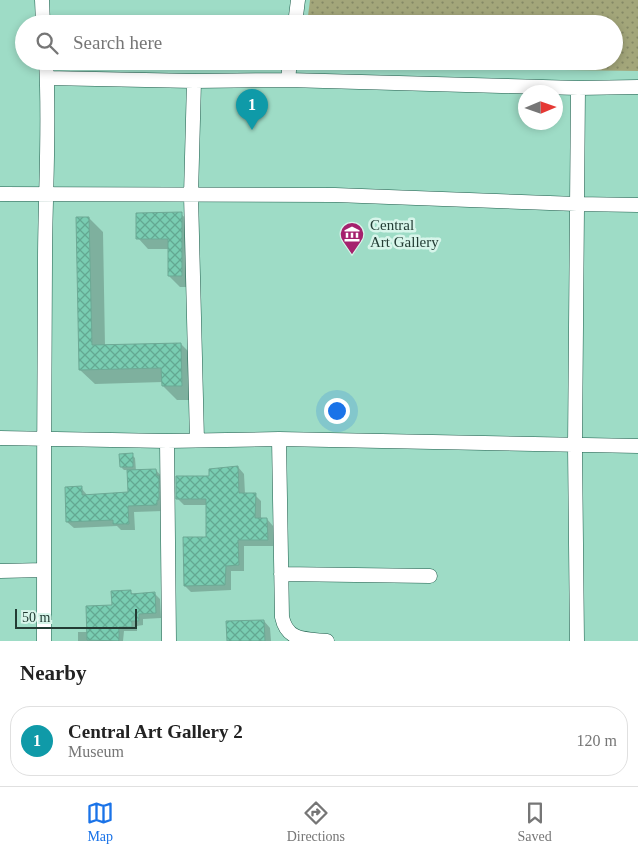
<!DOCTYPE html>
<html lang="en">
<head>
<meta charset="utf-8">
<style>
	:root { --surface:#fff; --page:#f6f6f6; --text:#222; --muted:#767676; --line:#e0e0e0; --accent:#1a73e8 }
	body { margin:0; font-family:"Times New Roman",serif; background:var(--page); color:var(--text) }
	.compass { position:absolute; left:518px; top:85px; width:45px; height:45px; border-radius:50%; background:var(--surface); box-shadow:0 2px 8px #0003; rotate:88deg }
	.scale { position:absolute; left:15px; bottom:12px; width:122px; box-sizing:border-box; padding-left:5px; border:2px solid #233c34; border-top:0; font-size:14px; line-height:18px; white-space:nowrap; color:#233c34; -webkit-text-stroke:4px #d7f5ea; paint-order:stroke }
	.you { position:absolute; left:336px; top:410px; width:18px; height:18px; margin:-12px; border:4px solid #fff; border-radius:50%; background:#1a73e8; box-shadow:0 0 0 8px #1a73e833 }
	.badge { display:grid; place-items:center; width:32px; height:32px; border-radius:50%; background:var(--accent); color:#fff; font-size:16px; font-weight:700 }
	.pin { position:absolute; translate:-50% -41px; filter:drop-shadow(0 1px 2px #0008) }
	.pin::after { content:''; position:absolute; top:26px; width:18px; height:15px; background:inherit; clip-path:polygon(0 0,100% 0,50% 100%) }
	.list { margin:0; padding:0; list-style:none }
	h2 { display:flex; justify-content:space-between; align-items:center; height:65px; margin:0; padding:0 20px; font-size:21px }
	h2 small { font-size:16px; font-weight:400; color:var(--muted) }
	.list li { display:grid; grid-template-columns:32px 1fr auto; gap:15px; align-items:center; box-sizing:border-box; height:70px; margin:0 10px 10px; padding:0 10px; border:1px solid var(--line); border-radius:20px }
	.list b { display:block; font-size:19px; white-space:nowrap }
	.list p { margin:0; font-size:16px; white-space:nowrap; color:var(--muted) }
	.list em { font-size:16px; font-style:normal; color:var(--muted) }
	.icon { flex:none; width:28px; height:28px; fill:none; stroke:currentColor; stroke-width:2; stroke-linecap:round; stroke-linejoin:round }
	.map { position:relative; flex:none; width:638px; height:641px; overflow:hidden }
	.search { position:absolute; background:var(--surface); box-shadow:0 2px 8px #0003; left:15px; right:15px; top:15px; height:55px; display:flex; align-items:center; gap:12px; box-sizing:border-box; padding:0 18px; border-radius:28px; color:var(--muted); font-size:19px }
	.sheet { height:145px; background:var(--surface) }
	nav { display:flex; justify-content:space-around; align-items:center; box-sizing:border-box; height:70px; border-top:1px solid var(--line); background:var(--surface); font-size:14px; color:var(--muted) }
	nav a { display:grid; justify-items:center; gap:2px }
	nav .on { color:var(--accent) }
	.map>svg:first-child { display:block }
	.green { fill:url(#green-dots) }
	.shadow { fill:#0003 }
	.building { fill:url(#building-cross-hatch); stroke:#6da995 }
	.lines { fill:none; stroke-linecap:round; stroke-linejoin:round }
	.street-casing { stroke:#1d5b4a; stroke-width:15 }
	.street { stroke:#fff; stroke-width:14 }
	.labels { text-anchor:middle; stroke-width:5; stroke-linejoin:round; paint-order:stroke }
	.poi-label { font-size:15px; fill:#233c34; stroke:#d7f5ea; text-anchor:start }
</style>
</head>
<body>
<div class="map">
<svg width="638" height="641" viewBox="0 0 638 641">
	<defs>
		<pattern id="green-dots" width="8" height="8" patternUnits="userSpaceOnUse" patternTransform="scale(1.25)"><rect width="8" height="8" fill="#a3a67a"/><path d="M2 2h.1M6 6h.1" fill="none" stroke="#848865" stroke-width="1.8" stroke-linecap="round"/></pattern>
		<pattern id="building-cross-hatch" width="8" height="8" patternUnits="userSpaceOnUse" patternTransform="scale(1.25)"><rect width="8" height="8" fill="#79cdb2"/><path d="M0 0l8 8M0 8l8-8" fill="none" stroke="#63a892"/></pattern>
	</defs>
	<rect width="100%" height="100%" fill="#9edcc6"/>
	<path class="green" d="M310 0H638V71L493 69 344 61H614V24H307Z"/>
	<path class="shadow" d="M181 214 192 224V287H180L169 276V249H148L138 238Z
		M89 218 103 232 105 346 181 344 195 358 196 400H177L163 386V382L95 384 80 370Z
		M132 455 135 458 136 471 156 470 162 477 163 511 134 512 135 530H121L117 526 74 528 67 522 81 488 88 496 129 493 128 470H124L121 467Z
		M238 467 244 474 245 494 255 495 261 501V520L267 519 273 526V546H244V571H231V590L191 592 185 586 207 538V505H184L178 499 211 477Z
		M130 591 134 595 155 594 160 599 161 618 143 619V625L137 626V631H124L123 641H78V632H88L113 606Z
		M264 621 270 628 271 641H228Z"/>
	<path class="building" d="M182 212V276H168V239H136V213Z
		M76 217H89L92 345 181 343 182 386H162L161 368 79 370Z
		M133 453V467H120L119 454Z
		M238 466 239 493H256L255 518H267L268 540H238L239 565 226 566 225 585 184 586 183 537H206V499H176V476H209V469Z
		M156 469 157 476H159V500H157V505L128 506 129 524H113V520L66 522 65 487 82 486V495L128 492 127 470Z
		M131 590V594L155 592 156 613 139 614V621H132V627H119V641L87 640 86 606 112 605 111 591Z
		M264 620 265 641H227L226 621Z"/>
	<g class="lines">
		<g class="street-casing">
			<path id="street" d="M42 0 43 24
				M295 24 298 0
				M47 78 194 81 288 80 578 88 638 87
				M288 80 290 61
				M194 81 191 195 197 440
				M0 194 335 195 577 204 638 205
				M0 438 167 441 279 439 638 446
				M279 439 282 617C287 641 305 639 327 641
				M167 441 169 641
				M0 571 44 570
				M281 574 430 576
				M44 641C44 515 44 388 45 262 45 195 50 128 46 61
				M577 641 575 446 578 88"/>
		</g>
		<use href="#street" class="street"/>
	</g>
	<defs>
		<g id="museum-pin" transform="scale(1.25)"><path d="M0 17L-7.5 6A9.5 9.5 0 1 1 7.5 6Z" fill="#a5216d" stroke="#d7f5ea"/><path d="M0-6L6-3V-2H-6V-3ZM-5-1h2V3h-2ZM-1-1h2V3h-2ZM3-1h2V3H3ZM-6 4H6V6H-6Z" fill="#fff"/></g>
	</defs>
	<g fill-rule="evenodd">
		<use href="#museum-pin" x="352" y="234"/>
	</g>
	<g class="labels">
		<g class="poi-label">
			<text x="370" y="230">Central<tspan x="370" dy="17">Art Gallery</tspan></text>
		</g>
	</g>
</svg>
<svg class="compass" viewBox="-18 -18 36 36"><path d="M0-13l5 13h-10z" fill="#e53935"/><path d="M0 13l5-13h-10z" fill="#767676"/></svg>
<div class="scale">50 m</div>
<div class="you"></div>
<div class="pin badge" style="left:252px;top:130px;background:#0f9aa8">1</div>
<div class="search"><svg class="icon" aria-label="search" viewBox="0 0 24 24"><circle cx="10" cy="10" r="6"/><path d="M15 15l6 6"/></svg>Search here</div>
</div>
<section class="sheet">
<h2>Nearby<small></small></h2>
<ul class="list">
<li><span class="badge" style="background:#0f9aa8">1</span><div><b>Central Art Gallery 2</b><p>Museum</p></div><em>120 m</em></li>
</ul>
</section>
<nav>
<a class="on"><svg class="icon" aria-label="map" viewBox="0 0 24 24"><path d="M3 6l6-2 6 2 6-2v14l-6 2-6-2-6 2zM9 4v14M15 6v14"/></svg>Map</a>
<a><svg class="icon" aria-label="directions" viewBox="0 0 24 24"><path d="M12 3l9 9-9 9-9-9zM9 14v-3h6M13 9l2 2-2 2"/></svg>Directions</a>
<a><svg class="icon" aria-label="saved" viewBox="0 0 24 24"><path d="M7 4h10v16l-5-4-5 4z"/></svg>Saved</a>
</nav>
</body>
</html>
